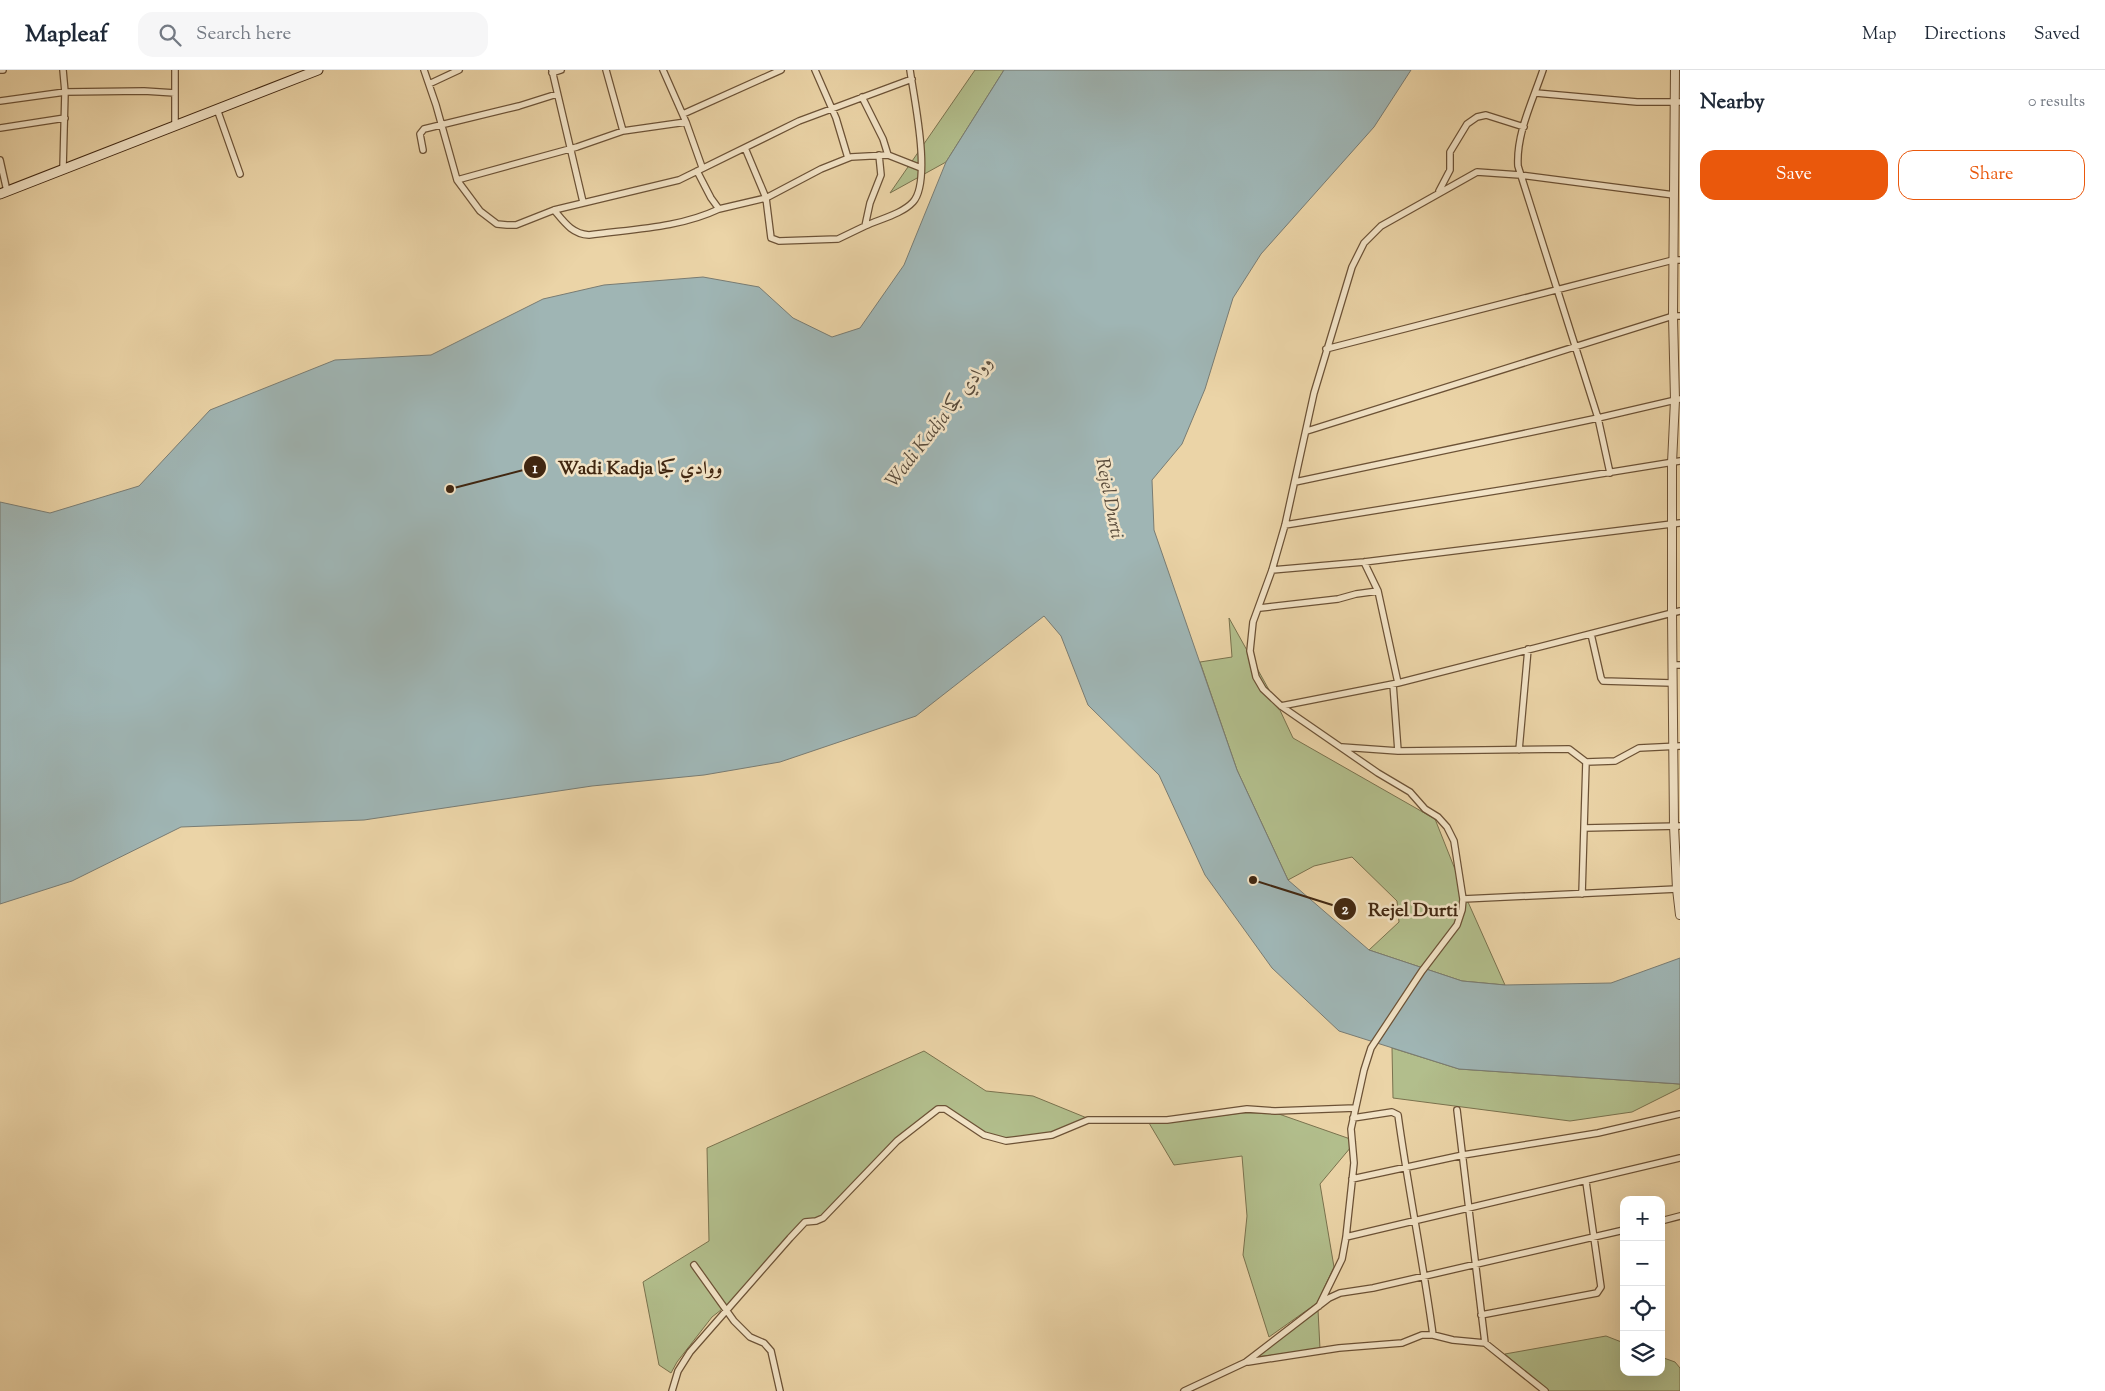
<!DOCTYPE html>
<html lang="en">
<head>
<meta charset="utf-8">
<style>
	:root { --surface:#fff; --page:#f6f6f7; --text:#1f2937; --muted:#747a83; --line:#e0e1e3; --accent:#ea580c }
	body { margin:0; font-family:"Sorts Mill Goudy",Amiri,serif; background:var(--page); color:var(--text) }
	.controls { position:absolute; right:15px; bottom:15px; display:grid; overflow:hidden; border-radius:10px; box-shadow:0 5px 20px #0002 }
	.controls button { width:45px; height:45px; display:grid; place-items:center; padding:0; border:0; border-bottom:1px solid var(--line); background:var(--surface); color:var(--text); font:25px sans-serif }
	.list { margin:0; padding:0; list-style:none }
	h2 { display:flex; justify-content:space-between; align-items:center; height:65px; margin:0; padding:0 20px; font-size:21px }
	h2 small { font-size:16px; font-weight:400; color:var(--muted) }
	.actions { display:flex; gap:10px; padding:15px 20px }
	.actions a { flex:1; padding:11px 0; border:1px solid var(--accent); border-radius:15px; text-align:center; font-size:18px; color:var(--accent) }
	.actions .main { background:var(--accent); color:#fff }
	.icon { flex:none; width:28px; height:28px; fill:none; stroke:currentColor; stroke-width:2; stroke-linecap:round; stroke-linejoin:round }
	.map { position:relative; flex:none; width:1680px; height:1321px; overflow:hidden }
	header { display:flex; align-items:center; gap:30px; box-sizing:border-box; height:70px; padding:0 25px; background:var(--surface); border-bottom:1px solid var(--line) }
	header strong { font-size:24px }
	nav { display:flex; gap:28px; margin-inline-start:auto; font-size:18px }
	.search { width:350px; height:45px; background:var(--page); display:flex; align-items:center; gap:12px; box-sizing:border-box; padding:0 18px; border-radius:15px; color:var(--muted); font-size:19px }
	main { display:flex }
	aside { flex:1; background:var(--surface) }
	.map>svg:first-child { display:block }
	.green { fill:#b2be8c; stroke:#7a724e }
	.water { fill:#9fb5b4; stroke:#797c73 }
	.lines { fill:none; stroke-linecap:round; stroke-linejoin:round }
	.minor-casing { stroke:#6c5236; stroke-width:8 }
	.tertiary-casing { stroke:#6c5236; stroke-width:10 }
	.secondary-casing { stroke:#412711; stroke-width:11 }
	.minor { stroke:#f2e3c6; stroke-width:5.5 }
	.tertiary { stroke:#f2e3c6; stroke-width:8 }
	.secondary { stroke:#f2e3c6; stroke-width:9 }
	.labels { text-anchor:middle; stroke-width:5; stroke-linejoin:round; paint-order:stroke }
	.water-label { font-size:19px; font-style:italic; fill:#584a3a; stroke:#f2e3c6 }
	.leader { fill:none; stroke:#412711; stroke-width:2 }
	.callout-dot { fill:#412711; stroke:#f2e3c6; stroke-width:2 }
	.mark-label { font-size:15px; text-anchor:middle; font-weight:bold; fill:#fff }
	.callout-label { font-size:19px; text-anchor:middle; font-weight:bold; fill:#412711; stroke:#f2e3c6; stroke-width:5; stroke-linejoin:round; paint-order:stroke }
</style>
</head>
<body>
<header>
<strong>Mapleaf</strong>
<div class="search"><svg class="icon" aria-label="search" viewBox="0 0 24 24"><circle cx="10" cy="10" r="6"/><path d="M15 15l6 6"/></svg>Search here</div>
<nav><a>Map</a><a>Directions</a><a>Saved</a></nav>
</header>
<main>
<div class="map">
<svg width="1680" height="1321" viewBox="0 0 1680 1321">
	<rect width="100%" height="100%" fill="#ebd4a7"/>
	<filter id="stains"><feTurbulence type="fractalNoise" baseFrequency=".004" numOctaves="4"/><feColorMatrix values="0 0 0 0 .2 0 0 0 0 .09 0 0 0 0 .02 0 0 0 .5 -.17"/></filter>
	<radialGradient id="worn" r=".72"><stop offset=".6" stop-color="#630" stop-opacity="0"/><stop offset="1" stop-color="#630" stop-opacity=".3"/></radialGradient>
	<path class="green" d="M975 0H1004L946 92 890 123Z
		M1229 548 1278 636 1293 668 1435 749 1468 832 1505 915 1462 911 1369 880 1399 852 1397 831 1352 787 1314 796 1288 810 1237 700 1200 592 1232 587Z
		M1392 978 1459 999 1680 1014V1018L1632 1042 1570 1051 1393 1028Z
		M924 981 986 1021 1033 1026 1087 1048 1052 1062 1005 1069 985 1063 938 1038 908 1061 823 1147 799 1156 726 1236 712 1247 677 1292 671 1303 659 1295 643 1212 709 1171 707 1078Z
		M1241 1043H1276L1356 1071 1320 1114 1334 1197 1317 1233 1269 1267 1243 1185 1247 1146 1242 1086 1174 1095 1149 1053 1173 1052Z
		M1318 1240 1320 1279 1256 1287Z
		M1606 1266 1624 1273V1302H1661V1287L1675 1292 1680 1298V1321H1548L1505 1284Z"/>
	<path class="water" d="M1004 0H1411L1374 57 1261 184 1233 228 1205 319 1182 374 1152 410 1154 460 1237 700 1288 810 1369 880 1462 911 1505 915 1611 913 1680 888V1014L1459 999 1339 961 1272 898 1205 805 1159 705 1088 635 1061 566 1044 546 916 646 780 692 704 705 592 716 364 750 181 757 72 811 0 834V432L50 443 139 416 210 340 335 290 431 285 543 229 604 215 703 207 759 217 793 248 832 267 860 258 904 195 946 92Z"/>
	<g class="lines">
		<g class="minor-casing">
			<path id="minor" d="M0 0H3
				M63 0 65 22 63 98
				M424 0 436 35 457 110 480 141 497 154 507 155H516L554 140 679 110 799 51 912 9
				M552 0 583 132
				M606 0 623 61
				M663 0 686 52 702 97
				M815 0 836 48 848 88
				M1543 0C1533 30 1516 64 1518 96L1598 348 1610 403
				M552 3 561 0
				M429 14 459 0
				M1536 23 1637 32H1680
				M862 27 883 69 888 85
				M0 31 65 22 144 21 175 23
				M217 39 240 104
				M683 44 781 0
				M175 55V0
				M0 58 65 48
				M423 80 420 64 424 59 519 36 557 24
				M879 85 881 105 870 133 865 156 838 169 779 171 771 168 766 128 821 99 851 87 888 85 921 98
				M0 90 7 121
				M697 101 711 128 719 139 766 128 745 78
				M457 110 577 77 623 61 686 52
				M1439 121 1450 100V82L1467 54 1477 47 1486 45 1524 57
				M554 140C564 152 572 164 589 165 633 159 679 158 719 139
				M865 156C880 149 902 144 913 132 932 111 914 28 910 0
				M1326 279 1673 190H1680
				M1307 361 1673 246H1680
				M1295 412 1598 348 1680 329
				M1285 455 1680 391
				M1364 492 1378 521 1398 613
				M1272 500 1364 492 1680 453
				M1260 538 1338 529 1356 524 1378 521
				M1591 564 1601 608 1603 611 1672 613
				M1672 595H1680
				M1393 614 1398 681
				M1281 636 1398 613 1680 541
				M1342 677 1398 681 1569 679 1586 692 1615 691 1639 678 1680 676
				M1519 680 1528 579
				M1584 758 1680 756
				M1582 824 1586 692
				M1463 829 1677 819
				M1457 1040 1485 1273
				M1353 1048 1392 1042 1398 1045C1408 1118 1423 1191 1433 1265
				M1352 1109 1463 1085 1598 1063 1680 1044
				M1661 1151 1680 1146
				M1346 1167 1680 1088
				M694 1195 734 1251 750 1267 764 1273 771 1281 780 1321
				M1319 1236 1342 1189 1346 1167 1354 1093 1351 1059 1364 1000 1371 978 1422 901 1457 855 1462 840 1463 829 1454 771 1447 757 1438 747 1425 739 1410 722 1378 703 1281 636 1263 619 1256 607 1250 581 1253 552 1272 500 1285 455 1314 323 1352 197 1364 173 1381 156 1477 102 1520 105 1674 125
				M1481 1245 1597 1223 1601 1217 1586 1112
				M1248 1292 1339 1278 1402 1273 1422 1265H1433L1453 1270 1485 1273 1545 1321
				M672 1321 678 1301 690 1282 790 1168 805 1152 816 1151 823 1148 897 1071 938 1039H945L984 1065 1006 1071 1052 1065 1088 1050H1167L1247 1039 1275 1041 1355 1038
				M1184 1321 1246 1292 1329 1228 1340 1223 1373 1218 1624 1160"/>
		</g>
		<g class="tertiary-casing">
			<path id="tertiary" d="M1675 0 1673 246 1675 330 1672 393V543L1674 756 1677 819 1680 845"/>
		</g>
		<g class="secondary-casing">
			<path id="secondary" d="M0 124 318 0"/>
		</g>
		<use href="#minor" class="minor"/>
		<use href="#tertiary" class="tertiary"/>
		<use href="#secondary" class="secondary"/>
	</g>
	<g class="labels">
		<g class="water-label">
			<text transform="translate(938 351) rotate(-52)" y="7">Wadi Kadja ووادي كجا</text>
			<text transform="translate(1111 428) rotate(79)" y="7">Rejel Durti</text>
		</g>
	</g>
	<path class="leader" d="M450 419L535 397M1253 810L1345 839"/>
	<g class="callout-dot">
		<circle cx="450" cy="419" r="5"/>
		<circle cx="1253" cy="810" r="5"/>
		<circle cx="535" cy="397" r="12"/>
		<circle cx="1345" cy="839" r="12"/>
	</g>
	<g class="mark-label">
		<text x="535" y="403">1</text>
		<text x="1345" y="844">2</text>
	</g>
	<g class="callout-label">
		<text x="640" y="404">Wadi Kadja ووادي كجا</text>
		<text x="1413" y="846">Rejel Durti</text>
	</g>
	<rect width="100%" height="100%" filter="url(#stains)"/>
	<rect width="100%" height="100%" fill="url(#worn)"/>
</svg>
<div class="controls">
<button>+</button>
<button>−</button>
<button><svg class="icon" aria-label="locate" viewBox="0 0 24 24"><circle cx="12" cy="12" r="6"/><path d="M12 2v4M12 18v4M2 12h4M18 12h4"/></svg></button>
<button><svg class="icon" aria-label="layers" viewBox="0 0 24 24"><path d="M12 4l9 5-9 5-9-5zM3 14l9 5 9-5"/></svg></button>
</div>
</div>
<aside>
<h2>Nearby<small>0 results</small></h2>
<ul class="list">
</ul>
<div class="actions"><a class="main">Save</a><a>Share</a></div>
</aside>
</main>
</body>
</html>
